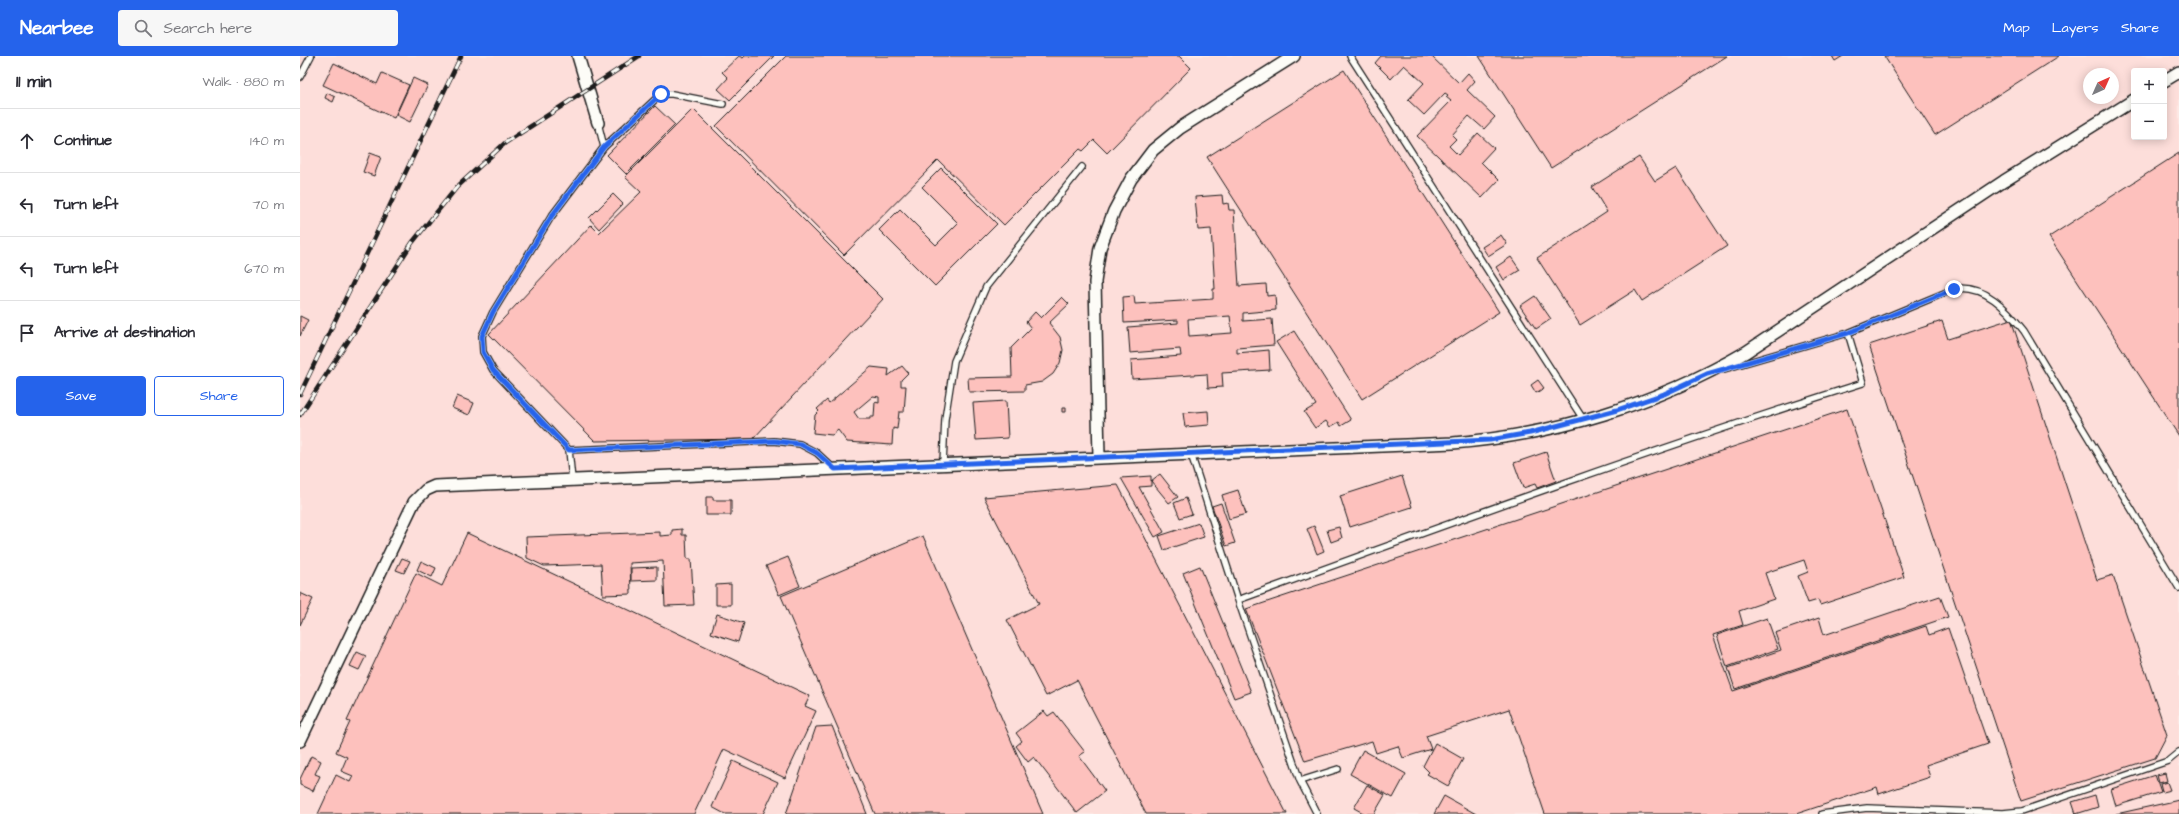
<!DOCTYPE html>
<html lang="en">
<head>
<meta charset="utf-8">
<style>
	:root { --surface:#fff; --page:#f7f7f7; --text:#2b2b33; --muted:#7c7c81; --line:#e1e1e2; --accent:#2563eb }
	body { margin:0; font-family:"Architects Daughter",sans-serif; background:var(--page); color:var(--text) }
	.controls { position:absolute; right:12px; top:12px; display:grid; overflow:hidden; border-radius:4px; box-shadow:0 2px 10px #0003 }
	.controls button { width:36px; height:36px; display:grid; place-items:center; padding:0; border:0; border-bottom:1px solid var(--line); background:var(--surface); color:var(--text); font:20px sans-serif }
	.compass { position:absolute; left:1783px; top:12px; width:36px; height:36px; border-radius:50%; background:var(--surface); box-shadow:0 2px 10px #0003; rotate:45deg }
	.stop { position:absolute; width:12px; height:12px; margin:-9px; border:3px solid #2563eb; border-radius:50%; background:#fff }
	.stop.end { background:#2563eb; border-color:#fff; box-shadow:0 1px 4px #0008 }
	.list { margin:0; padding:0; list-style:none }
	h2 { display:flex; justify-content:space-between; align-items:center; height:52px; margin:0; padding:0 16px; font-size:17px }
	h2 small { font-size:13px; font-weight:400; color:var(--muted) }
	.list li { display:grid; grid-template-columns:26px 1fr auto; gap:12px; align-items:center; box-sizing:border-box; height:64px; padding:0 16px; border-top:1px solid var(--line) }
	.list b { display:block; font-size:15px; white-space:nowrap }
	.list em { font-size:13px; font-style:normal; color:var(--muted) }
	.actions { display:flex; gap:8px; padding:12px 16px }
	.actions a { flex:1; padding:9px 0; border:1px solid var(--accent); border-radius:4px; text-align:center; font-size:14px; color:var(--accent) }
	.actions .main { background:var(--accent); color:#fff }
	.icon { flex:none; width:22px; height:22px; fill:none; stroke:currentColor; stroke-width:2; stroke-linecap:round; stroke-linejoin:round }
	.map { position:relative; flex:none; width:1879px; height:758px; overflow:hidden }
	header { display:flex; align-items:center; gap:24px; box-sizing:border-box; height:56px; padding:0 20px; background:var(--accent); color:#fff }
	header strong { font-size:19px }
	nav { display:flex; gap:22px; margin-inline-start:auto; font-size:14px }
	.search { width:280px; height:36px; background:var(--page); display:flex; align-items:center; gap:10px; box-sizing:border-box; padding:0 14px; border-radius:4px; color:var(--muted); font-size:15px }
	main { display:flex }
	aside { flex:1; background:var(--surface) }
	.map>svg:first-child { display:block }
	.built { fill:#fddeda; fill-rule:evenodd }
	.building { fill:#fdc1bd; stroke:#1c1c1c; fill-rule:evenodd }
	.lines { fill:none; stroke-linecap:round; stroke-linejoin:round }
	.lane-casing { stroke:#1c1c1c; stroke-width:8 }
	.street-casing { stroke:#1c1c1c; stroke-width:14 }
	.lane { stroke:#fdfcf7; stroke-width:5.5 }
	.street { stroke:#fdfcf7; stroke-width:11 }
	.rail-casing { stroke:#1c1c1c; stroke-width:4.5 }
	.rail { stroke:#fdfcf7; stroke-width:3; stroke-dasharray:9; stroke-linecap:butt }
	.route { stroke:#2563eb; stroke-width:5 }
</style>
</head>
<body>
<header>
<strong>Nearbee</strong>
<div class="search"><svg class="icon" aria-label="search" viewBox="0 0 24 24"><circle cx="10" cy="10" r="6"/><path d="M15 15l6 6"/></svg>Search here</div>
<nav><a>Map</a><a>Layers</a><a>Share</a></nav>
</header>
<main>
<aside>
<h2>11 min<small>Walk · 880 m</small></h2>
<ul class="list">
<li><svg class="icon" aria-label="ahead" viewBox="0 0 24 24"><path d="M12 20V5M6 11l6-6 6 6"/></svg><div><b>Continue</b></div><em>140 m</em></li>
<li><svg class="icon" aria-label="left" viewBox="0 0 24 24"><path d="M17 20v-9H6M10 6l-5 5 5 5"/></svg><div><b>Turn left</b></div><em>70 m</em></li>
<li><svg class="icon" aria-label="left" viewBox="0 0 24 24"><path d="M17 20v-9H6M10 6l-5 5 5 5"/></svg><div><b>Turn left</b></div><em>670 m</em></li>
<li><svg class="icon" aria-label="arrive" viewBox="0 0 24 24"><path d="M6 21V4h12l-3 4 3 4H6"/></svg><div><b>Arrive at destination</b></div></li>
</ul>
<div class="actions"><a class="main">Save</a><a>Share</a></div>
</aside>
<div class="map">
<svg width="1879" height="758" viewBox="0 0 1879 758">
	<rect width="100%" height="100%" fill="#fdeae6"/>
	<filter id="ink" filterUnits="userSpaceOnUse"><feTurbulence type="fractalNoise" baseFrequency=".025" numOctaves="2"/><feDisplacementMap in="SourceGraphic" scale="8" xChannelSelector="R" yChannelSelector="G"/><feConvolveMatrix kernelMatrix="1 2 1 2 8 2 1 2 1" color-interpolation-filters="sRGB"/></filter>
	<g filter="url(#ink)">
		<path class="built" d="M0 0H1879V758H0ZM1834 15H1864V81H1834ZM1789 18H1813V42H1789Z"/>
		<path class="building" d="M439 0 443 2 445 0H474L430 44 418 33 428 22 422 16Z
			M486 0H879L891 12 807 97 794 84 783 95 780 93 704 169 638 104 544 199 416 70Z
			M1081 0H1131L1159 27 1168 17 1175 25 1167 34 1195 61 1184 73 1169 60 1152 79 1156 83 1149 90 1158 99 1178 77 1194 92 1181 106 1199 124 1182 142 1117 80 1151 45 1146 41 1148 39 1145 37 1124 59 1108 44 1124 27 1104 9 1091 23 1075 7Z
			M1179 0H1427L1251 112Z
			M1532 0H1543L1535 5Z
			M1584 0H1759L1635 79Z
			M34 7 77 28 82 17 109 29 94 62 23 29Z
			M1044 14 1199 256 1062 343 907 101Z
			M113 22 128 29 110 66 96 59Z
			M27 37 35 41 33 46 25 42Z
			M355 50 375 69 326 118 307 99Z
			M393 53 583 243 453 383 295 385 189 278 291 169 299 177 341 136 325 121Z
			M70 97 81 101 74 120 63 116Z
			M1879 97V380L1749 181Z
			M1339 101 1355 125 1376 112 1427 190 1342 245 1335 234 1280 269 1237 202 1307 156 1292 131Z
			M641 112 697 168 635 230 579 174 600 153 636 189 658 167 622 131Z
			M313 138 323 148 299 173 289 162Z
			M922 139 923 148 928 147 929 154H934L939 230 966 228 967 240 975 239 976 254 943 257V265L972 263 974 289 937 292V297L969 294 970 314 922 317 923 331 908 332 907 318 832 323 831 304 881 300 880 293 830 297 828 271 878 267V264L824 267 823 241 834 240 835 248 913 243V233H915L911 173 898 174 895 141ZM930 260 932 277 889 280 888 263Z
			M1201 179 1207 188 1188 200 1182 191Z
			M1211 201 1220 214 1204 224 1196 211Z
			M1235 240 1251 263 1236 273 1220 250Z
			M762 241 769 248 749 267 760 281 763 294 760 307 753 318 742 326 725 329V335L669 336 668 322 712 321 711 292 731 272 726 266 735 256 741 262Z
			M0 260 8 264 0 280Z
			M1711 263 1797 524 1813 519 1867 679 1855 702 1721 745 1569 289 1642 265 1648 283Z
			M994 275 1051 364 1041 370 1039 366 1030 371 1026 365 1015 372 1004 356 1016 349 976 286Z
			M602 310 608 317 601 324V330H606L604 356H599L597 373 593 372 592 389 547 386 538 374 532 379 513 377 515 359 519 355 517 353 527 344 529 347 571 311 589 313 588 320ZM573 340 579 341V347L575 346 574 361H570V363H559L554 356Z
			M1238 324 1244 332 1236 337 1231 329Z
			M157 340 174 347 169 359 152 352Z
			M706 345 708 382 676 384 673 347Z
			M762 352H766V356H762Z
			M1547 353 1604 521 1520 549 1518 544 1508 547 1498 520 1508 516 1504 504 1465 517 1474 543 1439 555 1443 569 1413 579 1433 635 1626 570 1629 579 1648 572 1688 688 1626 709 1630 721 1579 738 1577 731 1496 758H1245L1209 653 1126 680 1131 693 1103 702 1098 690 1076 697 1072 685 1005 705 946 553Z
			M908 355 909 369 885 371 883 357Z
			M1246 396 1256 425 1237 432 1235 428 1223 432 1214 407Z
			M860 418 878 441 869 447 851 425Z
			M851 420V430L839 431 864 476 855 481 821 422Z
			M1102 420 1112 451 1050 471 1040 440Z
			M818 429 987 758H846L777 624 746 640 707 564 739 548 684 441Z
			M938 434 946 458 929 463 922 439Z
			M406 441H413V444H431V459H406Z
			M886 442 892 458 880 462 874 447Z
			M921 447 935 487 926 490 912 450Z
			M899 467 904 481 864 494 859 480Z
			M1014 470 1024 495 1017 498 1007 473Z
			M1039 471 1042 482 1031 486 1027 474Z
			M382 473V479H386L387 503H391L394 549 365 550 363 505 330 507 331 538 303 539 301 508 244 510 227 502 226 481 360 476V480L372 479V474Z
			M167 477 510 640 505 650 516 655 485 722 424 693 394 758H18L36 719 50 726 53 720 41 715 47 701 36 696 50 666 47 665 116 517 142 530Z
			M623 480 743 758H575L481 540Z
			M488 501 500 530 479 539 466 510Z
			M102 502 110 505 104 517 96 514Z
			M121 505 136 512 132 521 117 514Z
			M900 510 951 636 934 642 883 517Z
			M357 511V524L331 525V512Z
			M431 528V549H416V529Z
			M0 537 13 543 0 569Z
			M1640 540 1648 561 1435 633 1428 612 1481 594 1475 577 1519 562 1524 579Z
			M417 558 444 567 438 586 411 577Z
			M1467 562 1478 593 1427 611 1417 579Z
			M57 596 66 600 59 614 50 610Z
			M744 655 748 660 754 656 785 696 779 700 805 735 777 757 734 701 728 706 716 690 722 685 716 677Z
			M532 670 567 758H486L516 671Z
			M1135 687 1163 703 1148 730 1127 718 1129 716 1123 710Z
			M1063 694 1106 718 1093 742 1050 718Z
			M11 700 21 705 15 718 20 720 13 735 0 729V723Z
			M433 705 478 726 463 758H425L412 751Z
			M1865 717 1867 725 1859 727 1857 719Z
			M1855 719 1861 736 1816 750 1811 733Z
			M1867 726 1870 734 1862 736 1860 728Z
			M1067 729 1085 739 1074 758H1065L1054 752Z
			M1795 739 1798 751 1776 758 1772 746Z
			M1144 740 1176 758H1134Z
			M1879 744V758H1816Z"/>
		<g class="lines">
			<g class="lane-casing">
				<path id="lane" d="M1050 0 1283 363
					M0 21 11 0
					M423 48 372 38H361L304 91 251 161 193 256 182 280 183 296 193 314 269 394 474 385 500 388 517 397 534 413
					M298 67 304 91
					M1421 314 1548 277 1654 233C1685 228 1707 253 1724 275L1879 532
					M269 394 272 424
					M891 398 938 544C1145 469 1353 393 1563 327L1548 277
					M643 408 645 363 654 305 686 231 782 111
					M938 544 1000 725
					M1017 758 1000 725 1038 713
					M1522 758 1567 752 1703 757 1722 755 1868 705 1879 696"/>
			</g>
			<g class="street-casing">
				<path id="street" d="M278 0 298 67
					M1864 25 1879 16
					M799 401 795 226 800 192 814 155 831 123 853 94 880 72 994 0
					M0 685 114 446 126 434 135 430 1153 387C1255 379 1357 348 1446 296L1704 125 1834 44"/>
			</g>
			<use href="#lane" class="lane"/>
			<use href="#street" class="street"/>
			<g class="rail-casing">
				<path id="rail" d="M0 338 161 0
					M0 359 112 187 157 131 205 87 339 0"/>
			</g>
			<use href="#rail" class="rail"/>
		</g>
	</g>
	<g class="lines" filter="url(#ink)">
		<path class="route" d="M361 38 304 91 251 161 193 256 182 280 183 296 193 314 269 394 474 385 500 388 517 397 535 413 1190 384 1230 377 1317 354 1364 338 1407 318 1548 277 1654 233"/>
	</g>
</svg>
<div class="controls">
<button>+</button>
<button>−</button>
</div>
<svg class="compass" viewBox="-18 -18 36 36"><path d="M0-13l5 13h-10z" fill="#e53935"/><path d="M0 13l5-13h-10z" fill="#7c7c81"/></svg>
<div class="stop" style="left:361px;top:38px"></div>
<div class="stop end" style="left:1654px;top:233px"></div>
</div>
</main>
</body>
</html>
